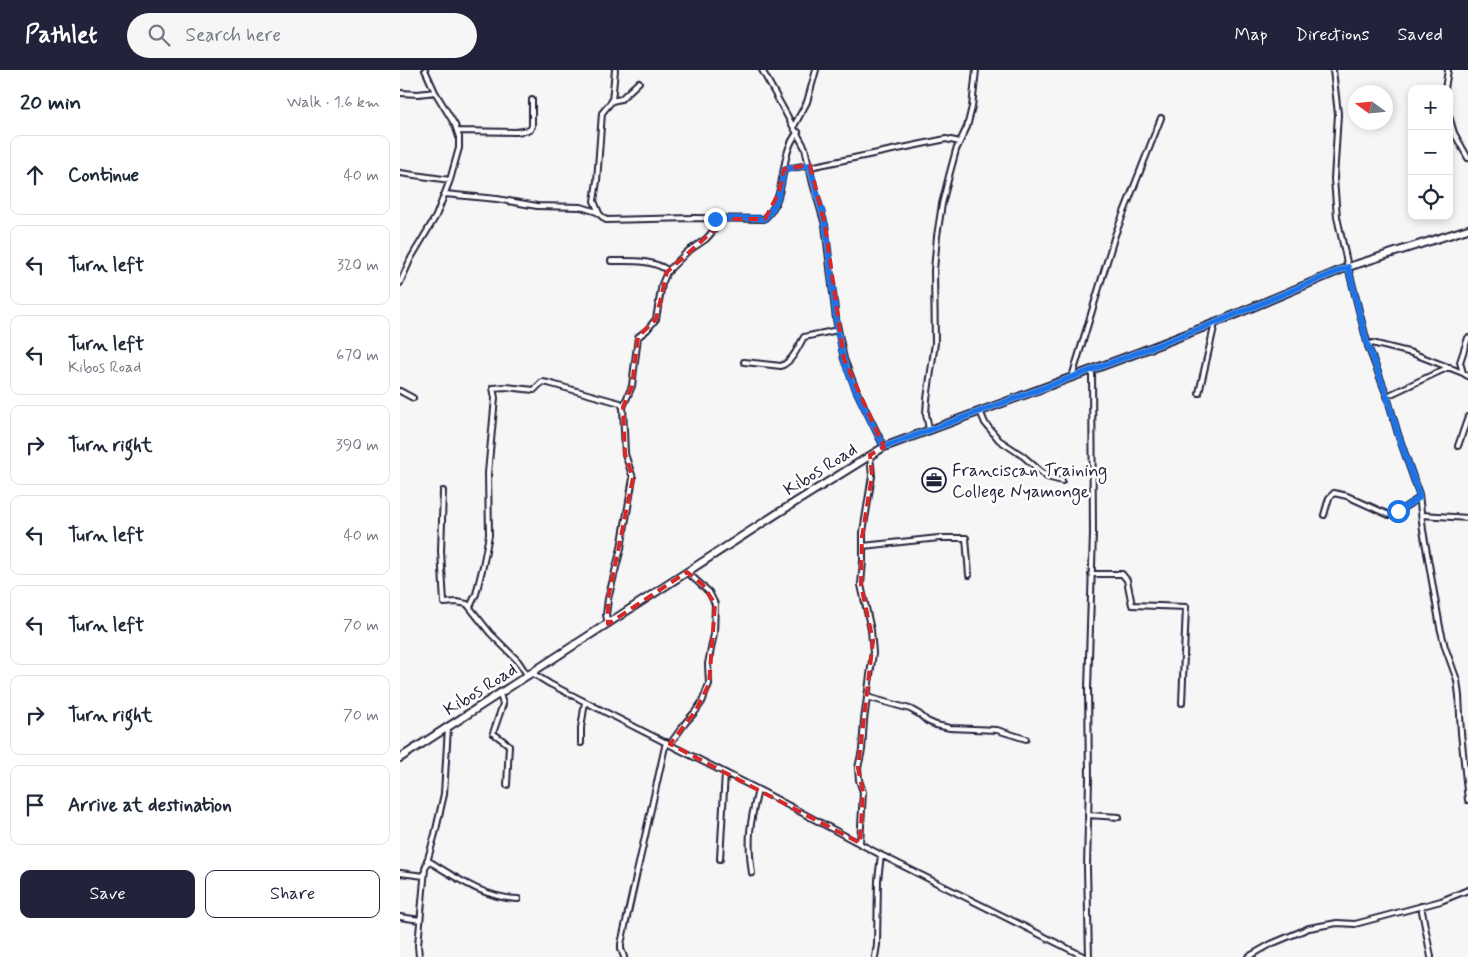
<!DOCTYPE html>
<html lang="en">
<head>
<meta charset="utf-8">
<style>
	:root { --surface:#fff; --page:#f6f6f7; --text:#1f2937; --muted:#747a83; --line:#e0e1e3; --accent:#22223b }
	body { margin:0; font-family:Mynerve,sans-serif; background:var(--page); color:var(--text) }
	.controls { position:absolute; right:15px; top:15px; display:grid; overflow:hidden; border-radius:10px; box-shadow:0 2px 8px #0003 }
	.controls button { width:45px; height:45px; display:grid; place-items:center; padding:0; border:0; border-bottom:1px solid var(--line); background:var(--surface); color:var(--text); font:25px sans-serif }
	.compass { position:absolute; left:948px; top:15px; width:45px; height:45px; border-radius:50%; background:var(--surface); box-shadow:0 2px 8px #0003; rotate:285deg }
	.stop { position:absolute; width:15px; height:15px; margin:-11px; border:4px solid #1a73e8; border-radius:50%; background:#fff }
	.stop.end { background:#1a73e8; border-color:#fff; box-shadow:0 1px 5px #0008 }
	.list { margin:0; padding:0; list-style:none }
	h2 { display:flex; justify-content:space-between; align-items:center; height:65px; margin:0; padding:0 20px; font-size:21px }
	h2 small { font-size:16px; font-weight:400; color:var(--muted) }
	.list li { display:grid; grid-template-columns:32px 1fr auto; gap:15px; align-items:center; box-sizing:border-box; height:80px; margin:0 10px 10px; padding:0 10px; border:1px solid var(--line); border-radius:10px }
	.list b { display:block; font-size:19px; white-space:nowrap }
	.list p { margin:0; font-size:16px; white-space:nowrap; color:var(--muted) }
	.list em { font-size:16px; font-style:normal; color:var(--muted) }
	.actions { display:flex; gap:10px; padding:15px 20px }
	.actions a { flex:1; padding:11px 0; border:1px solid var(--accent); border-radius:10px; text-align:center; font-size:18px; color:var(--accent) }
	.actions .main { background:var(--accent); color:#fff }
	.icon { flex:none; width:28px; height:28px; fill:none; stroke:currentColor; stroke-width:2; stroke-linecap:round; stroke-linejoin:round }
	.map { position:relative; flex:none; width:1068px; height:887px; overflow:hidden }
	header { display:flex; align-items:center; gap:30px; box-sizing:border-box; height:70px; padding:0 25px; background:var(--accent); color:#fff }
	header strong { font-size:24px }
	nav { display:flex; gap:28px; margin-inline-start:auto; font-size:18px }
	.search { width:350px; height:45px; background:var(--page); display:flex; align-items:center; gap:12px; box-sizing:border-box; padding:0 18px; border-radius:28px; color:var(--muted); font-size:19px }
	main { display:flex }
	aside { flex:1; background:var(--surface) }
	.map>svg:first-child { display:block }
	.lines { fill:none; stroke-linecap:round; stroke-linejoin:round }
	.street-casing { stroke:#22223b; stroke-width:8 }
	.primary-casing { stroke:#22223b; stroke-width:10 }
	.street { stroke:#fff; stroke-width:4 }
	.primary { stroke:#fff; stroke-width:6 }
	.route { stroke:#1a73e8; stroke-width:6 }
	.marked { fill:none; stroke:#d62828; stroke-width:4; stroke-dasharray:10 6; stroke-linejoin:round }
	.labels { text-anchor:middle; stroke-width:5; stroke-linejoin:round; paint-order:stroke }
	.street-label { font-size:18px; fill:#22223b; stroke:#fff }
	.poi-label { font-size:18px; fill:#22223b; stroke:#fff; text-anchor:start }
</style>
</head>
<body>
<header>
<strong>Pathlet</strong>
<div class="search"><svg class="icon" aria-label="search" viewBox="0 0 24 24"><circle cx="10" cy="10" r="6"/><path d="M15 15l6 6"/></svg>Search here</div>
<nav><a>Map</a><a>Directions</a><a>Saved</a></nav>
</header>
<main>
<aside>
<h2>20 min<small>Walk · 1.6 km</small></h2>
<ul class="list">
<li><svg class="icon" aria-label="ahead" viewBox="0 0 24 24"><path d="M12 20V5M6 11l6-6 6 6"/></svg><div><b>Continue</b></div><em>40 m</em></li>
<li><svg class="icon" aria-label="left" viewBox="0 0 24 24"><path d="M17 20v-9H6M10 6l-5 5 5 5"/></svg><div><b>Turn left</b></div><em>320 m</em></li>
<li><svg class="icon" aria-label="left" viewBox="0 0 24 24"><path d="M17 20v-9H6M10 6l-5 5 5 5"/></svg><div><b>Turn left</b><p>Kibos Road</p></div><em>670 m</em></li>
<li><svg class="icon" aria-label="right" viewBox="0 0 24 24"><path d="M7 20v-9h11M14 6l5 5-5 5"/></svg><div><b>Turn right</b></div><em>390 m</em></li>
<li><svg class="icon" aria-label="left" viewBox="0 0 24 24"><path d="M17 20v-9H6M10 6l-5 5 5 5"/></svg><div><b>Turn left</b></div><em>40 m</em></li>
<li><svg class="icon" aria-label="left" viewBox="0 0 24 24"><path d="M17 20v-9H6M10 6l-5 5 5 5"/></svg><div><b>Turn left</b></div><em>70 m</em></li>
<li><svg class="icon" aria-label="right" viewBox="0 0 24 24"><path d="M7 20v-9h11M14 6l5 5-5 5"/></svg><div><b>Turn right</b></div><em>70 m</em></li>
<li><svg class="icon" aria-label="arrive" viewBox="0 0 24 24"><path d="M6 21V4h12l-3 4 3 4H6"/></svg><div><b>Arrive at destination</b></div></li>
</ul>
<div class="actions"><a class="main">Save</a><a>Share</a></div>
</aside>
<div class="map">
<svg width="1068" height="887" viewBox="0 0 1068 887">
	<rect width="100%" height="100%" fill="#f6f6f7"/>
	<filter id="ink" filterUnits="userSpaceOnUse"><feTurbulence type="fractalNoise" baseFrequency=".02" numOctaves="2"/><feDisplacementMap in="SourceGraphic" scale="10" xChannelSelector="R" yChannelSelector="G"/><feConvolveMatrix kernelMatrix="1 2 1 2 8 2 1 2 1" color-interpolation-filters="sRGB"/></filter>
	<g filter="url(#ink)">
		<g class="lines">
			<g class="street-casing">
				<path id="street" d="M362 0 405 78 413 114 425 155 436 249 444 289 457 322 484 377
					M933 0 938 44 934 109 937 147 948 197 968 276
					M1045 19 1048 0
					M0 23 18 24 35 22
					M212 31 215 0
					M1049 46 1054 63 1068 88
					M394 56 407 32 416 0
					M57 61 116 62 130 60 132 56V30
					M410 97 546 69 560 72
					M384 99 410 95
					M0 103 50 110
					M45 124 97 129 137 136 181 137 197 142 206 150 293 148 364 149C389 128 377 86 398 62
					M199 143 194 131 197 111 202 43 212 31 221 29 239 12
					M211 191C231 191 252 189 269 201
					M0 213 11 188 36 146 50 110 59 78V67L55 55 35 22 25 0
					M344 292 381 296C393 291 398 277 404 267L438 260
					M1063 303 1060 292 1068 268
					M1068 306 1063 303 1012 283 972 273 968 276 987 326 998 364 1019 424 1023 460 1040 557 1045 577 1057 610 1059 626 1061 663 1068 730
					M672 307 715 165 761 48
					M0 321 13 328
					M799 323 815 253
					M987 326 1049 297
					M580 341 585 353 599 370 623 386 647 407 662 411
					M529 359 526 344 527 329 535 273 534 200 537 166 542 134 549 106 556 80 567 57 572 37 576 0
					M1058 376 1068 347
					M43 421 41 481 44 533 57 532 67 534 90 563 118 591 128 606
					M924 445 929 428 934 423 947 426 989 445 994 444 1019 428
					M1022 445 1068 448
					M463 476 539 468H566L569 505
					M691 504H722L727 510 732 535 786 537 782 633
					M70 537 76 524 83 496 89 465 88 403 95 328 93 318 106 317 134 320 142 312 148 313 220 333 223 337
					M208 554 206 545 208 529 221 478 233 408 225 384 223 337 232 316 238 267 247 260 256 249 262 214 267 202 287 182 306 169 314 160 315 149
					M132 603 150 614 365 723 481 785 685 887
					M100 624 103 634 93 663 109 675 107 715
					M467 627 510 639 519 644 527 651 536 655 550 658 597 660 626 669
					M181 673V658L185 632
					M270 674 286 652 295 642 302 632 309 614 308 594 314 564 315 534 309 522 287 502
					M688 745 719 747
					M460 773 463 722 459 710 458 698 462 680 464 650 473 583 471 560 461 515 463 491V462L472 406 470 385
					M320 789 325 703
					M27 790C55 807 84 828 118 829
					M0 803 24 806
					M352 803C347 769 350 752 358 720
					M1021 836 1031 887
					M0 847 20 850
					M19 887 18 875 25 799 35 764 44 724 48 657
					M224 887 221 879V874L266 672
					M475 887 477 875 478 810 481 785
					M689 887 687 798 689 708 688 618 693 464 692 300
					M848 887 871 874 909 858 937 853 955 854 1041 831 1068 820"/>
			</g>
			<g class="primary-casing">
				<path id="primary" d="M0 688 378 443 484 377 737 283 815 253 948 197 1068 159"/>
			</g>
			<use href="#street" class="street"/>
			<use href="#primary" class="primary"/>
		</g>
	</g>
	<g class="lines" filter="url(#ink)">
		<path class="route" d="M315 149 358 148 364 149C378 137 381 116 384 99L410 95C413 115 421 134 425 154 433 199 432 246 444 290 453 320 470 348 484 377L737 283 815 253 948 197 967 273 987 326 998 364 1019 424V428L998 441"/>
	</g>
	<path class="marked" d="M410 95 425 155 444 289 484 377 470 385 472 406 462 467 461 515 473 571 458 698 463 722 460 773 270 674 295 642 309 614 315 534 303 515 287 502 208 554V529L233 408 225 384 223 337 232 316 238 267 256 249 267 202 314 160 315 149H365L379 122 384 99Z"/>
	<defs>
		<g id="office-ring" transform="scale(1.25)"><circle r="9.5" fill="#fff" stroke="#22223b" stroke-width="1.5"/><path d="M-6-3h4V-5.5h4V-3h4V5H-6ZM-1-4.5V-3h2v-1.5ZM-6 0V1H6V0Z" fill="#22223b"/></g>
	</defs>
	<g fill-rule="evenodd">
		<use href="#office-ring" x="534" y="410"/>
	</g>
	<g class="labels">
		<g class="street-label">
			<text transform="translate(420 399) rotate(-32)" y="6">Kibos Road</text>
			<text transform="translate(80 619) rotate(-32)" y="6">Kibos Road</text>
		</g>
		<g class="poi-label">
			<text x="552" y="406">Franciscan Training<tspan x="552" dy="21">College Nyamonge</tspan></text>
		</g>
	</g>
</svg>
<div class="controls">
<button>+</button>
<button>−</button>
<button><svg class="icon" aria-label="locate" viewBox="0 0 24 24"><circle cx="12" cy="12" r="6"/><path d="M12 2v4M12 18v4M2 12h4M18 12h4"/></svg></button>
</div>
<svg class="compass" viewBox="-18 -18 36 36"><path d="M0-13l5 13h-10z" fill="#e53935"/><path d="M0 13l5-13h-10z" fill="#747a83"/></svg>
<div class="stop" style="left:998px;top:441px"></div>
<div class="stop end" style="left:315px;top:149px"></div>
</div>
</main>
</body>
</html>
